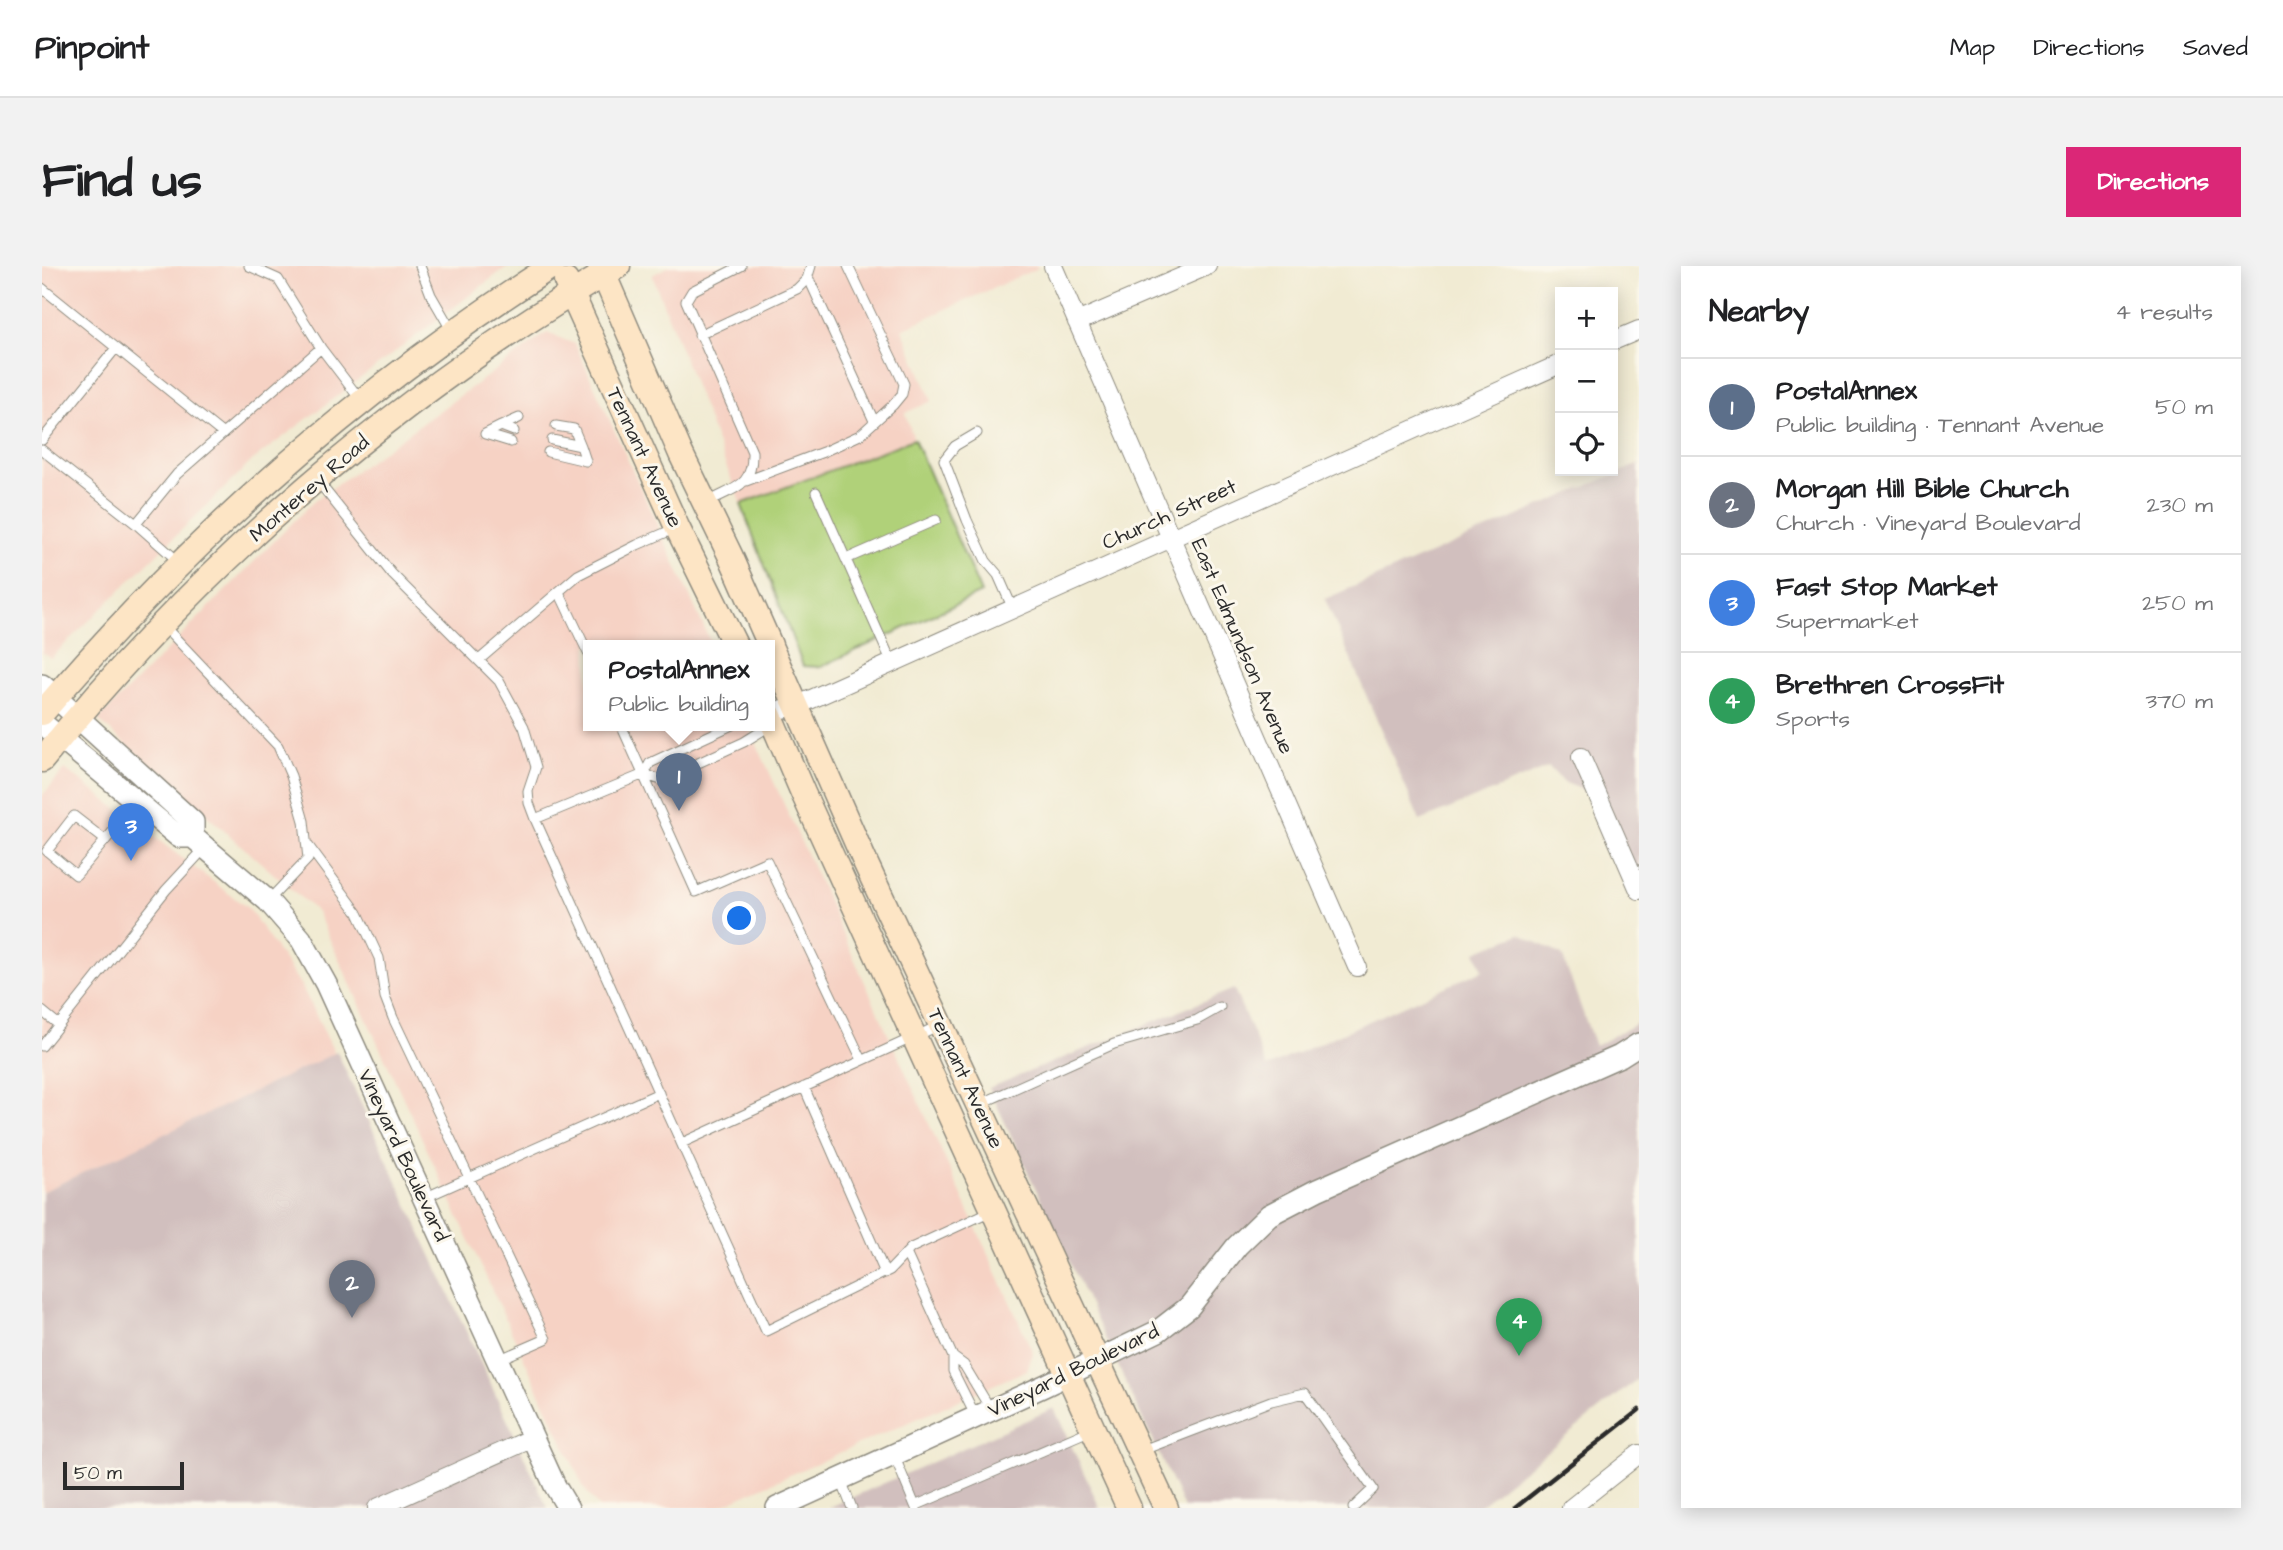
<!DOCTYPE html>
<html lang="en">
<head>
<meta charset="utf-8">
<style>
	:root { --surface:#fff; --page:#f2f2f2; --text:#202124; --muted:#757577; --line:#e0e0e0; --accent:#db2777 }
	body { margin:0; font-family:"Architects Daughter",sans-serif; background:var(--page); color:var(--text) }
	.controls { position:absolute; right:21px; top:21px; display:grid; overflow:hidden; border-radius:0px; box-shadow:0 4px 18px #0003 }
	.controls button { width:63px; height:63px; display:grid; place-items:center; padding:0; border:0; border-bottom:2px solid var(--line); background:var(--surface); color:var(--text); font:35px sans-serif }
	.scale { position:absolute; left:21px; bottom:18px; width:121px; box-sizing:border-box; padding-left:7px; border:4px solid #2b2b2b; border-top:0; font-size:19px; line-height:24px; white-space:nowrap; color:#2b2b2b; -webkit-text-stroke:5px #fbf7ec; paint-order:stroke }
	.you { position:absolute; left:698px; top:653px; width:24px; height:24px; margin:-18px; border:5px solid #fff; border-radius:50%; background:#1a73e8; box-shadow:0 0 0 10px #1a73e833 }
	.badge { display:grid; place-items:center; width:46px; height:46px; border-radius:50%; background:var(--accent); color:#fff; font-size:23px; font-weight:700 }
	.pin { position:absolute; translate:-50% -58px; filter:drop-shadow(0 2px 4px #0008) }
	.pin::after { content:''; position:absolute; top:37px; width:24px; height:21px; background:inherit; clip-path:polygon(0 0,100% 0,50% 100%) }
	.popup { position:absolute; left:541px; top:374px; width:192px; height:91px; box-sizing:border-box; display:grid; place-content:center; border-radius:0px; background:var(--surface); filter:drop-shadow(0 2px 5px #0005); font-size:23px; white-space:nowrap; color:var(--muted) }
	.popup b { font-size:26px; color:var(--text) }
	.popup::after { content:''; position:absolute; left:50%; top:100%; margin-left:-14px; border:14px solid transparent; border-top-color:var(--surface) }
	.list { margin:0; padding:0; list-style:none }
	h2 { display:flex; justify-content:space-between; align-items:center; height:91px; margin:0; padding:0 28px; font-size:30px }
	h2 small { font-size:23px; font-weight:400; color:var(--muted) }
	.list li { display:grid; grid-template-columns:46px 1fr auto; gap:21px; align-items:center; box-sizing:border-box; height:98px; padding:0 28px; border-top:2px solid var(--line) }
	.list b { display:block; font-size:26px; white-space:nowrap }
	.list p { margin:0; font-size:23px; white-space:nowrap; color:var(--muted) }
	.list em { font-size:23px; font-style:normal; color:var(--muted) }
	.icon { flex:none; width:38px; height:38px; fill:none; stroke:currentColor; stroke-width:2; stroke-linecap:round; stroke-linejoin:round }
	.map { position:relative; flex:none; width:1597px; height:1242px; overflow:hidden; border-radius:0px }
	header { display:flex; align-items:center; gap:42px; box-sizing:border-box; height:98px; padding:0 35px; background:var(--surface); border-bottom:2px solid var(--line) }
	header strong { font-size:33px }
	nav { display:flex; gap:38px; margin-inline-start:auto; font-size:24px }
	.intro { display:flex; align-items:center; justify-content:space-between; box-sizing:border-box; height:168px; padding:0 42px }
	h1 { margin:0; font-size:49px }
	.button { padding:18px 32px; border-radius:0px; background:var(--accent); color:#fff; font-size:24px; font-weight:700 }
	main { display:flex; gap:42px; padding:0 42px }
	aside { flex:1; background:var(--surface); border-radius:0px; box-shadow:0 4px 18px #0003 }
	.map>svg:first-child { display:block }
	.built { fill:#f6d2c4 }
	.industrial { fill:#d1bfbe }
	.green { fill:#b0d179; stroke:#6e7e52; stroke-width:2 }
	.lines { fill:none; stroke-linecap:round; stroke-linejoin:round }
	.service-casing { stroke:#8e8b7f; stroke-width:11 }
	.minor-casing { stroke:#8e8b7f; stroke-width:20 }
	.tertiary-casing { stroke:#8e8b7f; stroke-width:24 }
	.secondary-casing { stroke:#8e8b7f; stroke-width:27 }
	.service { stroke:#fff; stroke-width:9 }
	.minor { stroke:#fff; stroke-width:18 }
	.tertiary { stroke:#fff; stroke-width:21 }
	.secondary { stroke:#fde5c5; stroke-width:24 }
	.rail { stroke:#2b2b2b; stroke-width:4.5 }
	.labels { text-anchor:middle; stroke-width:6; stroke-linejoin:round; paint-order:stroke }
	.street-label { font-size:21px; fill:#2b2b2b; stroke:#fbf7ec }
</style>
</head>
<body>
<header>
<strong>Pinpoint</strong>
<nav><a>Map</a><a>Directions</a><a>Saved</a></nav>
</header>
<div class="intro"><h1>Find us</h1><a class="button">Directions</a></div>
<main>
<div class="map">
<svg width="1597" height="1242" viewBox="0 0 1597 1242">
	<rect width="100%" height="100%" fill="#fbf7ec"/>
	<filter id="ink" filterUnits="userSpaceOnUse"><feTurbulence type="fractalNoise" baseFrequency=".0143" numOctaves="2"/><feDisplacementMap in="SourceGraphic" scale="14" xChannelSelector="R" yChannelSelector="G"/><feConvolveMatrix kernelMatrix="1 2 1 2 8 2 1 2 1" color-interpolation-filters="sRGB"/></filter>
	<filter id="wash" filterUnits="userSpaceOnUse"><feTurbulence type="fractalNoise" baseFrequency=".00686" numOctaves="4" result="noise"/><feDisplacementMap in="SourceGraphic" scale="28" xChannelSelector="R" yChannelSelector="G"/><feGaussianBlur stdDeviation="1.57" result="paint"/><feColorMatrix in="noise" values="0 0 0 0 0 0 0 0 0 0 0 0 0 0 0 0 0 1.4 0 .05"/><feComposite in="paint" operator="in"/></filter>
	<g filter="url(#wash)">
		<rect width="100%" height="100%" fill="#f1ebd3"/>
		<path class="built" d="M0 0H466L211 194 9 392 0 386Z
			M628 0H995L996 2 860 63 890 135 863 147 872 173 699 238 610 9Z
			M505 67 533 78 670 379H546V459H706L991 1087 985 1104 673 1242H557L542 1222 275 646 56 454 271 236Z
			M23 503 207 643 260 721 293 788 0 926V530Z"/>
		<path class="industrial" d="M1597 198V637L1544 525 1521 516 1507 501 1378 555 1283 333Z
			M1478 668 1520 689 1553 780 1597 756V1112L1434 1242H1142L947 822 1192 723 1225 801 1441 704 1434 686Z
			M295 786 506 1242H0V926Z
			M1012 1142 1058 1242H786Z"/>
		<path class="green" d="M872 173 939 327 778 401 761 400 699 238Z"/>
	</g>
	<g filter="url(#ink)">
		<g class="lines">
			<g class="service-casing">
				<path id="service" d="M207 0 236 13 279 82 320 136
					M378 0 389 29 411 67
					M766 11 832 155
					M0 22 181 168
					M657 69 755 23 765 13 769 0
					M459 160 477 152
					M514 160 532 163 539 180
					M935 167 913 180 902 194 925 254 944 295 956 309 971 343
					M443 168 459 160 472 165
					M443 168 469 176
					M0 174 74 82
					M510 174 539 180 544 195
					M0 184 94 258 137 296
					M506 186 544 195
					M275 214 350 308 457 415 482 461 494 501 486 525 487 537 493 553 724 1065 848 1004 869 982 949 945
					M704 215 781 186 818 169 851 139 860 128 862 118 806 0
					M774 226 850 397
					M666 236C693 221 711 221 710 186L644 35 650 25 699 0
					M94 258 135 208 279 82
					M804 293 894 254
					M517 326 546 387
					M122 360 236 480 249 510 262 555 266 593 226 635
					M437 394 536 309 595 279 634 262
					M579 459 654 626 725 595 820 794
					M690 459 608 497 602 508 619 514 702 476 731 458
					M493 553 602 508
					M63 574 32 550 5 585 34 609 95 537
					M265 578 316 647 337 692 343 731 351 752 504 1073 456 1094
					M0 745 17 759
					M0 780 124 624 163 582
					M762 821 843 1007
					M938 838 1072 778 1155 754 1178 741
					M640 877 896 760
					M382 932 617 827
					M864 987 911 1091V1105L934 1151
					M911 1091 922 1099 949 1144
					M1098 1185 1229 1135 1263 1127 1331 1223 1311 1242
					M852 1189 874 1242
					M799 1214 810 1242
					M875 1239 1049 1164"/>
			</g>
			<g class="minor-casing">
				<path id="minor" d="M1011 0 1315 701
					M1035 56 1165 0
					M1571 75 1597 64
					M728 446 754 440 1518 98
					M1539 491 1597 624
					M335 1242 491 1172
					M1529 1242 1597 1188"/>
			</g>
			<g class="tertiary-casing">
				<path id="tertiary" d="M0 419 151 556V571
					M0 457 137 571H151L226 635 259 673 284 718 513 1220 526 1242
					M735 1242 1002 1120 1116 1065 1147 1041 1195 980 1227 949 1275 924 1578 790 1597 778"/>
			</g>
			<g class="secondary-casing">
				<path id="secondary" d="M558 0 639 188 689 291 728 379
					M524 15 635 261 693 379
					M728 380 824 598 1124 1242
					M0 447C147 274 319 122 510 0
					M728 450 761 527 1087 1242
					M0 494C160 297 356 127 576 0"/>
			</g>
			<use href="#service" class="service"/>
			<use href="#minor" class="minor"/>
			<use href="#tertiary" class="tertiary"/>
			<use href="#secondary" class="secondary"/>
			<path class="rail" d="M1473 1242 1597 1144"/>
		</g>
	</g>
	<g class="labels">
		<g class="street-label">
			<text transform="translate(603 191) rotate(65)" y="7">Tennant Avenue</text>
			<text transform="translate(267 222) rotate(-41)" y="7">Monterey Road</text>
			<text transform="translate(1127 248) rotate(-24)" y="7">Church Street</text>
			<text transform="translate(1201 380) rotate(67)" y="7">East Edmundson Avenue</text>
			<text transform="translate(924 812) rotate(65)" y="7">Tennant Avenue</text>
			<text transform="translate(362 889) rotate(65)" y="7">Vineyard Boulevard</text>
			<text transform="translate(1031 1104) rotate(-26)" y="7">Vineyard Boulevard</text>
		</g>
	</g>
</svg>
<div class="controls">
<button>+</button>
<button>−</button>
<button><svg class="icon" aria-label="locate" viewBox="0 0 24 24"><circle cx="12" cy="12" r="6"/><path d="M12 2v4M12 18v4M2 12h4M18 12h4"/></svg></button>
</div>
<div class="scale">50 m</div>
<div class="you"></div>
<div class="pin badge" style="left:637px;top:545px;background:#5c6f8a">1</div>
<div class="popup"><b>PostalAnnex</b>Public building</div>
<div class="pin badge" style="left:310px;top:1052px;background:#6b7280">2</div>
<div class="pin badge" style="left:89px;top:595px;background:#3f7fe0">3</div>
<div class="pin badge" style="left:1477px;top:1090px;background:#2e9e5b">4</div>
</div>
<aside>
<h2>Nearby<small>4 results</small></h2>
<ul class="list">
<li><span class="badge" style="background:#5c6f8a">1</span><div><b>PostalAnnex</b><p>Public building · Tennant Avenue</p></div><em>50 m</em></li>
<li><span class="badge" style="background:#6b7280">2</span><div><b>Morgan Hill Bible Church</b><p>Church · Vineyard Boulevard</p></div><em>230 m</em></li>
<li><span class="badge" style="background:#3f7fe0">3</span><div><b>Fast Stop Market</b><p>Supermarket</p></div><em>250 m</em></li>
<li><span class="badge" style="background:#2e9e5b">4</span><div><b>Brethren CrossFit</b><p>Sports</p></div><em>370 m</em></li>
</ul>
</aside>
</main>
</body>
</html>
